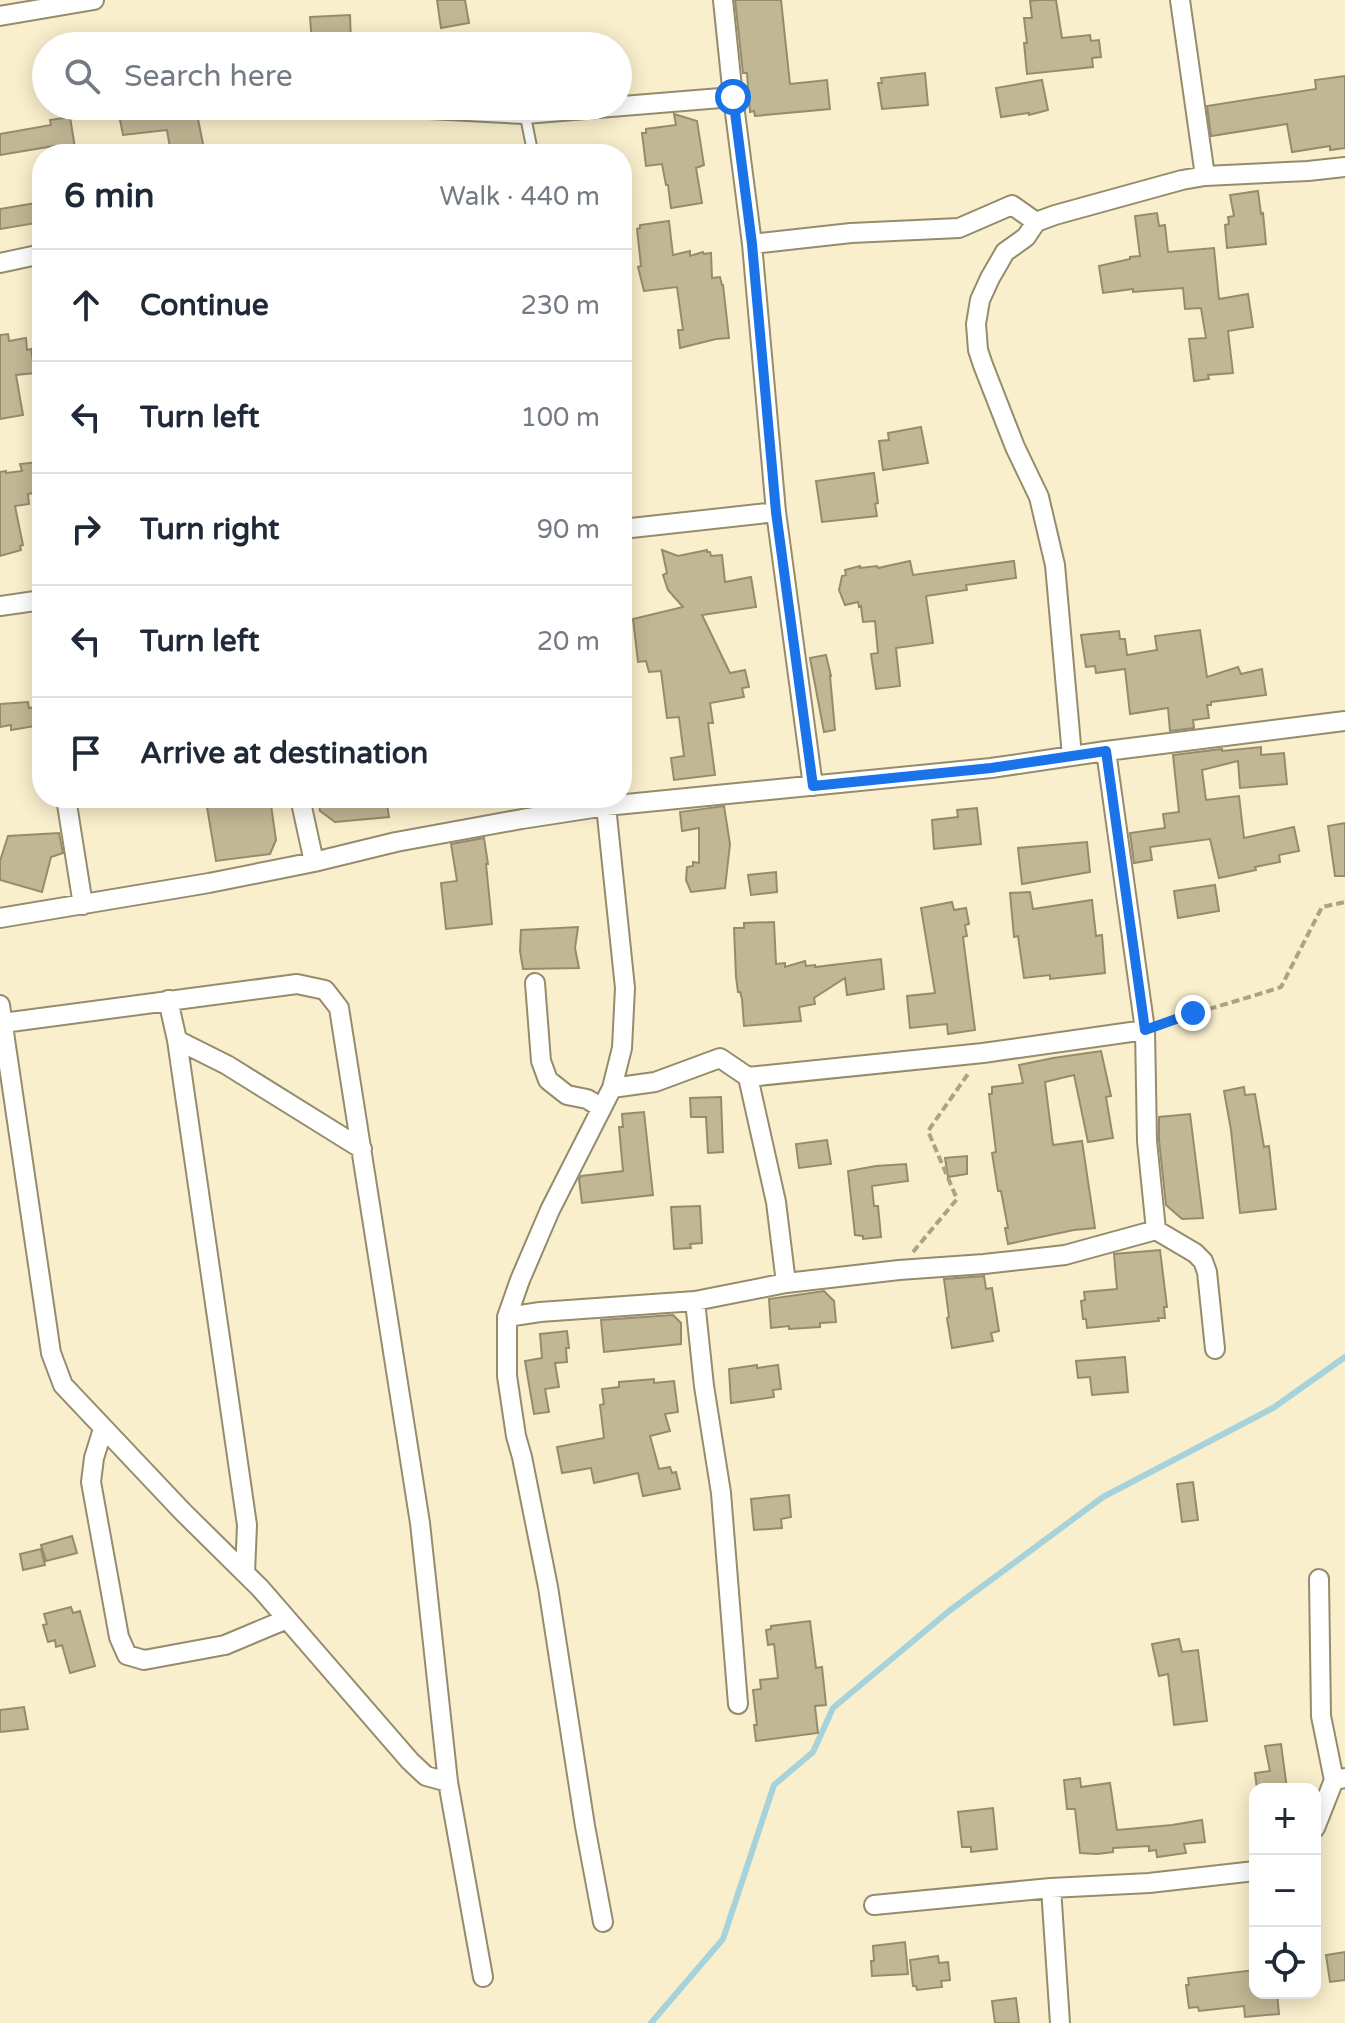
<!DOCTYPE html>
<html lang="en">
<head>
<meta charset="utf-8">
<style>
	:root { --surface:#fff; --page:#f2f2f3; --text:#1f2937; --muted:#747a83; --line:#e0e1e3 }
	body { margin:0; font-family:"Varela Round",sans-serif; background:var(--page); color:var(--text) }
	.controls { position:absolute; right:24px; bottom:24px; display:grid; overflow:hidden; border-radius:16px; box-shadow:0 4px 20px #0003 }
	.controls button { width:72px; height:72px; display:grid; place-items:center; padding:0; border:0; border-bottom:2px solid var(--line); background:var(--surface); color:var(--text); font:40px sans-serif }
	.stop { position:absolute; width:24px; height:24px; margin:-18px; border:6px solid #1a73e8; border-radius:50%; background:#fff }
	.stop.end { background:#1a73e8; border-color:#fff; box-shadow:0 2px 8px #0008 }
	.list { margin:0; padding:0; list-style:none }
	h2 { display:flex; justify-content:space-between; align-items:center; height:104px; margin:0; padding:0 32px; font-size:34px }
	h2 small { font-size:26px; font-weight:400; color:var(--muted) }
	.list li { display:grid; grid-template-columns:52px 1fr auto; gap:24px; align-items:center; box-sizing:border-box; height:112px; padding:0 32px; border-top:2px solid var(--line) }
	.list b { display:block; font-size:30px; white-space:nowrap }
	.list em { font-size:26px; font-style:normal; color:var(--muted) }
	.icon { flex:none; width:44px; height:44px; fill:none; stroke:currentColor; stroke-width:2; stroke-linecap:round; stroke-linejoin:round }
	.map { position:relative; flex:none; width:1345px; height:2023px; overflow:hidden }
	.search { position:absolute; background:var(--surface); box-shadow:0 4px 20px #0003; left:32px; top:32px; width:600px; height:88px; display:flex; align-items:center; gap:20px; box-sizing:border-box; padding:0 28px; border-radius:44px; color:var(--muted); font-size:30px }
	.panel { position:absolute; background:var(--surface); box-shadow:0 4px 20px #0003; left:32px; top:144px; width:600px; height:664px; border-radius:32px }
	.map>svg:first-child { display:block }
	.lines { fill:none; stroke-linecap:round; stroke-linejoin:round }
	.stream { stroke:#a6d2db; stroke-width:6 }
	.building { fill:#c1b795; stroke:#948c6c; stroke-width:2 }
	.service-casing { stroke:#958c6c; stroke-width:13 }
	.minor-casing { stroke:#958c6c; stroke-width:22 }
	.path { stroke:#aaa389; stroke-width:4; stroke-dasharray:8 4; stroke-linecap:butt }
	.service { stroke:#fff; stroke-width:9 }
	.minor { stroke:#fff; stroke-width:18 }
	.route { stroke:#1a73e8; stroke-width:10 }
</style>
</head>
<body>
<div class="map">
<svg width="1345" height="2023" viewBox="0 0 1345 2023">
	<rect width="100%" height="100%" fill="#f9efcd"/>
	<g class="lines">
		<path class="stream" d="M651 2023 723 1939 774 1785 813 1752 833 1708 949 1611 1103 1497 1273 1408 1345 1357"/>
	</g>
	<path class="building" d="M437 0H465L469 23 441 28Z
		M735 0H781L790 84 827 80 830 109 755 116 754 111 750 112 747 73H743Z
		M1037 0H1056L1062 38 1090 35 1091 41 1099 40 1101 57 1092 58 1093 67 1027 74 1024 43H1027L1024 18H1032L1030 1Z
		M350 15 351 44H340V46L312 44 310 17Z
		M925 73 928 105 882 109 878 83H882L881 78Z
		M1345 76V148L1330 150V146L1292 152 1287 124 1211 136 1207 106 1316 89 1315 80Z
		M1042 80 1048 110 1029 115V113L1001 117 996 88Z
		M158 106H176L177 113 196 109 205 154H171L167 130 123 135 118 110Z
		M674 114 697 121 704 165 696 168 702 203 671 208 668 185H666L662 164 646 166 642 133H646V129L676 125Z
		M70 117 76 154H56L54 146 0 155V134L51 125 50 120Z
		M1258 191 1261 214 1263 213 1266 244 1227 248 1225 225 1229 224 1228 217 1234 216 1230 195Z
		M42 202V222L0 229V209Z
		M1157 213 1159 226 1165 225 1168 252 1214 248 1219 299 1248 294 1253 327 1228 331 1233 373 1208 375 1209 379 1194 381 1189 339 1206 338 1201 308 1185 309 1183 288 1133 292V289L1103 293 1099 266 1130 259V257L1140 256 1135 216Z
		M669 221 673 255 690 251V256L703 252 704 254 711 253 712 278 720 277 722 285H723L729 338 716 339 680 348 678 330H683L677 287 644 291 638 267 641 266 637 229 640 228V225Z
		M8 334 9 341 26 338 27 350 31 349 35 373 16 375 23 415 0 419V335Z
		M921 427 928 463 883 470 879 441 889 440 888 433Z
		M37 462 41 483H38L39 492 28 494 29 504 15 506 23 545 20 546 21 550 0 556V472L6 471V473L22 471 20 464Z
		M874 473 878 503 875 504 877 516 822 522 816 481Z
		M662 550 678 556 707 550V552H710L711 556 722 555 725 582 751 577 756 607 702 615 730 673 745 670 749 687 742 688 744 697 710 703 713 723H708L715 775 674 780 671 758 684 756 679 717 667 718 661 671 649 672 646 661 638 662 633 619 683 607 668 590 663 575 667 573Z
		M910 561 913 575 1014 561 1016 578 966 585 967 590 926 596 933 643 896 648 900 686 876 689 871 654 878 653 875 621 863 622 861 606 859 607 858 602 845 605 839 590 842 576 846 575 845 570 860 566V568L877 566 878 568Z
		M1200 630 1207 677 1238 667 1241 674 1262 669 1266 695 1211 702V705H1207L1209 718 1193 720 1194 728 1170 731 1168 708 1130 714 1125 669 1096 673 1095 666 1086 667 1081 635 1119 631 1120 639H1125L1127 655 1157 650 1155 636Z
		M826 655 831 676H830L835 730 824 732 810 658Z
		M28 702 29 708 35 707V726L11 730V725L0 727V704Z
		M1261 747V755L1284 753 1287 784 1240 788 1238 761 1202 770 1206 800 1239 796 1244 838 1294 827 1299 851 1279 855 1280 862 1255 867 1256 870 1219 878 1210 839 1150 847 1152 860 1134 863 1130 833 1165 828 1163 814 1179 812 1173 755 1222 749V751Z
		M228 798H270L276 840 270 854 216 861 206 801Z
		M318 798H386L389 817 335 822 320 811Z
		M724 806 730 844 725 888 691 892 686 880 687 867 693 866V862L699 863V828L682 831 680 812Z
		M977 808 981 844 934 849 932 820 958 817 957 810Z
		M1345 823V876H1335L1328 826Z
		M59 833 63 853 51 857 42 892 0 880V861L8 836Z
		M484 838 488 864H486L492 924 446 929 441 883 457 881 451 844Z
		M1087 842 1090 872 1022 884 1018 848Z
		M776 872 777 892 751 895 748 875Z
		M1215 885 1219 911 1178 918 1174 891Z
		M1030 892 1033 909 1092 900 1096 936 1102 935 1105 973 1050 979V975L1024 978 1018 936 1014 937 1010 893Z
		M952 902 954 910 966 908 969 924 965 925 967 936 963 937 975 1030 948 1034 947 1024 910 1028 907 996 935 993 921 908Z
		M774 922 776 964 785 963V967L805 961 806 966 815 965V967L881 959 884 989 847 995 845 978 814 998 815 1004 799 1007 801 1021 744 1026 742 999 740 992H738L736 977 734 928H744V923Z
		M578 927 575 948 579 968 523 969 520 951 521 930Z
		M1101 1051 1111 1096 1106 1097 1113 1138 1088 1142 1074 1075 1045 1082 1053 1145 1082 1141 1095 1228 1074 1230 1008 1244 1005 1228H1008L1001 1191H998L992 1153 996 1152 989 1094H992V1087L1023 1083 1019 1065 1053 1058Z
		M1244 1087 1245 1095 1255 1094 1264 1147 1269 1146 1276 1209 1240 1213 1231 1130 1224 1091Z
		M721 1097 723 1152 708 1153 706 1117H691L690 1098Z
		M644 1112 653 1195 582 1203 579 1179 581 1176 623 1171 619 1127H623L622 1114Z
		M1190 1114 1203 1218 1182 1219 1166 1205 1159 1140V1117Z
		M827 1140 831 1164 799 1168 796 1144Z
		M967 1156V1174L948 1177 945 1158Z
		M906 1164 908 1181 872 1186 874 1206H878L881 1237 863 1239V1236L855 1235 848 1171 876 1166Z
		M700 1206 702 1243 690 1244 691 1248 674 1249 671 1207Z
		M1160 1250 1167 1307H1164L1165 1318H1158L1159 1321 1087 1328 1086 1319H1083L1081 1301 1085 1300 1084 1292 1117 1289 1114 1254Z
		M984 1276 986 1289 992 1288 999 1331 991 1333 993 1341 952 1348 947 1318 949 1317 944 1279Z
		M824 1291 834 1301 836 1322 820 1323V1327L789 1329V1326L771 1328 769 1299Z
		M673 1315 681 1323V1344L604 1352 601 1320Z
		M567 1331 569 1348H566L567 1362 555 1363 559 1387 545 1389 549 1412 534 1414 525 1361 542 1358 540 1334Z
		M1125 1357 1128 1392 1092 1395 1090 1377 1078 1378 1076 1361Z
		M757 1365V1368L778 1365 781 1389 773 1390 774 1397 731 1403 729 1369Z
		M654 1379V1383L674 1381 678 1412 665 1414 670 1431 650 1436 659 1469 670 1467 672 1473 676 1472 680 1489 643 1496 638 1473 594 1483 591 1468 562 1473 557 1447 604 1438 600 1405 604 1404 602 1389 619 1387V1382Z
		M1193 1482 1198 1520 1182 1522 1177 1484Z
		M789 1495 791 1517 781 1519 782 1528 754 1530 751 1499Z
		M72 1536 77 1553 46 1561 41 1545Z
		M41 1549 45 1565 23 1570 20 1554Z
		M71 1607 73 1613 80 1611 95 1666 70 1673 62 1645 56 1647 55 1640 48 1642 43 1625 47 1624 44 1614Z
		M810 1621 816 1668 822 1667 826 1705 815 1706 818 1733 756 1741 754 1725H757L753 1690 761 1689 760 1680 778 1678 774 1644 768 1645 766 1630 771 1629V1626Z
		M1179 1639 1182 1652 1198 1650 1207 1721 1174 1725 1168 1674 1159 1676 1152 1644Z
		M24 1707 28 1729 0 1732V1710Z
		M1281 1744 1287 1789H1257L1255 1773 1270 1771 1265 1746Z
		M1080 1778 1081 1787 1110 1783 1117 1830 1172 1825 1202 1820 1205 1842 1184 1844 1186 1853 1157 1857 1156 1850 1149 1851V1846L1113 1848V1852L1097 1854 1080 1853 1075 1809H1067L1064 1780Z
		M993 1808 997 1849 971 1852V1847H962L958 1812Z
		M905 1942 908 1974 872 1976 871 1961H874L873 1946Z
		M1345 1952V1980L1330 1982 1326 1955Z
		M938 1956 939 1963 948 1962 950 1980 941 1981 942 1987 917 1990 916 1986H913L910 1960Z
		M1254 1970 1255 1993H1277L1279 2014 1245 2017 1244 2006 1199 2011 1198 2007 1189 2008 1186 1985H1189L1188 1978Z
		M1016 1998 1019 2023H995L992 2001Z"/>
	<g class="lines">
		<g class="service-casing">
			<path id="service" d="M525 114 533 154"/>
		</g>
		<g class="minor-casing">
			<path id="minor" d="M723 0 733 97 752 244 776 512 813 786
				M1180 0 1205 176 1308 171 1345 167
				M0 16 94 0
				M429 109 525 114 733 97
				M752 244 851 233 959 228 1012 205 1036 222
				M0 263 42 254
				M622 529 776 512
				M0 606 42 600
				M1072 756 1055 565 1039 497 1015 447 983 365 978 350 976 324 980 300 990 278 1005 252 1026 237 1036 222 1055 215 1182 180 1205 176
				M66 798 83 905
				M300 798 314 862
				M0 918 209 883 314 862 396 842 522 819 606 806 991 768 1106 751 1345 721
				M535 983 541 1061 548 1080 567 1095 587 1099 602 1108
				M168 1000 177 1040
				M0 1005 51 1353 63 1385 183 1512 260 1588 410 1761 426 1776 448 1782 483 1977
				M3 1023 297 984 325 990 339 1008 420 1523 448 1782
				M748 1077 776 1202 786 1283 899 1270 984 1264 1065 1255 1156 1230 1147 1141 1145 1030 1106 751
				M612 1088 655 1082 720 1058 748 1077 983 1053 1145 1030
				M1156 1230 1195 1253 1203 1261 1207 1272 1215 1349
				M695 1301 704 1386 721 1493 738 1704
				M507 1317 540 1312 695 1301 786 1283
				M103 1429 94 1458 91 1482 119 1637 127 1655 144 1660 225 1645 287 1619
				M245 1573 247 1525 177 1040 227 1065 362 1149
				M1319 1579 1321 1716 1334 1780
				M1315 1828 1334 1780 1345 1778
				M1051 1888 1060 2023
				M874 1905 1051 1888 1149 1883 1255 1871
				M603 1922 585 1826 548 1587 522 1457 516 1436 507 1376V1317L520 1280 550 1210 612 1088 622 1048 625 988 606 806"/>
		</g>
		<path class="path" d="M1163 1024C1202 1010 1242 1000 1281 987L1322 907 1345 902
			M913 1252 957 1199 928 1131 968 1074"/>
		<use href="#service" class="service"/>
		<use href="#minor" class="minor"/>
	</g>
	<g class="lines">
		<path class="route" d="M733 97 752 244 776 512 813 786 991 768 1106 751 1145 1030 1193 1013"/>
	</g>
</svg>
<div class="controls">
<button>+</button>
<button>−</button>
<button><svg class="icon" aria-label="locate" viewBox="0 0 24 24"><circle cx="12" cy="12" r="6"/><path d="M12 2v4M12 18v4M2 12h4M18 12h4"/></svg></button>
</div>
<div class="stop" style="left:733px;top:97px"></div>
<div class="stop end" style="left:1193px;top:1013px"></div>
<div class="search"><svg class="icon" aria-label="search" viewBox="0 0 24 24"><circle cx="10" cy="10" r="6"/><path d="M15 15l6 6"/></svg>Search here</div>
<section class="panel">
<h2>6 min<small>Walk · 440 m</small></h2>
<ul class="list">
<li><svg class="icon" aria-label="ahead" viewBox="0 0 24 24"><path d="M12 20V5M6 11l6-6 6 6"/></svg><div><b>Continue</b></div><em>230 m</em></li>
<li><svg class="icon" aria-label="left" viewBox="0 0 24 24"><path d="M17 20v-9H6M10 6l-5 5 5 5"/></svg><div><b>Turn left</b></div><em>100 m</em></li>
<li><svg class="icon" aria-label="right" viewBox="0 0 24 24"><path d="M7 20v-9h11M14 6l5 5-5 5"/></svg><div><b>Turn right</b></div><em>90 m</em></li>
<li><svg class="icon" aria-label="left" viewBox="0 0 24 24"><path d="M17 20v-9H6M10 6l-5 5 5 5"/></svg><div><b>Turn left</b></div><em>20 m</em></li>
<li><svg class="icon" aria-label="arrive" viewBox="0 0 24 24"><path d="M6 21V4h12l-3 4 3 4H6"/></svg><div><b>Arrive at destination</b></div></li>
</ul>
</section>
</div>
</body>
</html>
